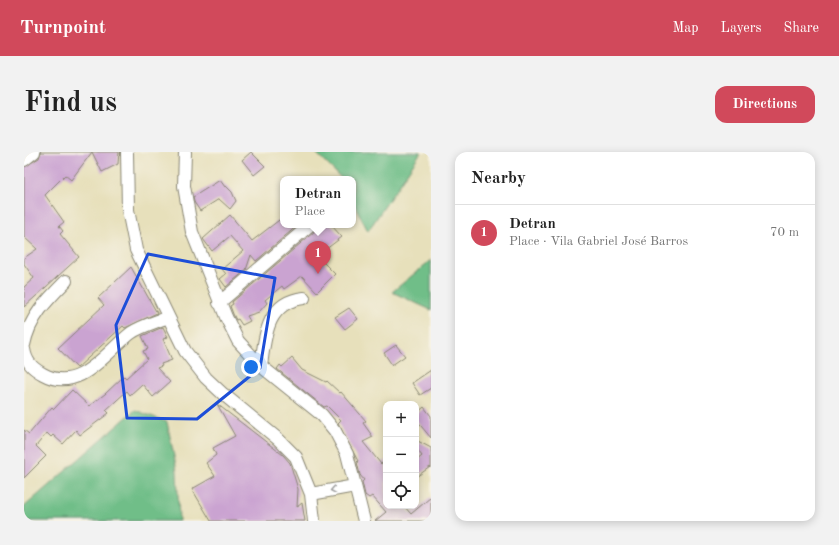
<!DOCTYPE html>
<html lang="en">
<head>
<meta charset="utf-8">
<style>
	:root { --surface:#fff; --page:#f2f2f2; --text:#222; --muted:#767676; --line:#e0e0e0; --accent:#d1495b }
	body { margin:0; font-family:"Old Standard TT",serif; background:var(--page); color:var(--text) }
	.controls { position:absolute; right:12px; bottom:12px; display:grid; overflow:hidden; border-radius:8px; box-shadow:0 2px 10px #0003 }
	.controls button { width:36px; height:36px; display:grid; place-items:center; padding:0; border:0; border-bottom:1px solid var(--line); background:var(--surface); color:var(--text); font:20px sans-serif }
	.you { position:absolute; left:227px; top:215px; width:14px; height:14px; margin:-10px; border:3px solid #fff; border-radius:50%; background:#1a73e8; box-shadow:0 0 0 6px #1a73e833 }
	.badge { display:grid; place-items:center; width:26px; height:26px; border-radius:50%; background:var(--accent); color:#fff; font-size:13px; font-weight:700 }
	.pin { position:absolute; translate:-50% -33px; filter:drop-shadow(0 1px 2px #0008) }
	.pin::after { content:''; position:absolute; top:21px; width:14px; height:12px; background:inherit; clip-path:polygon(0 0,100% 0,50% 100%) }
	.popup { position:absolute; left:256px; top:24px; width:76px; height:52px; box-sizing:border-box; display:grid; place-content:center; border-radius:8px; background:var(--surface); filter:drop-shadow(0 1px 3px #0005); font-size:13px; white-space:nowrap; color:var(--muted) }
	.popup b { font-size:15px; color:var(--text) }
	.popup::after { content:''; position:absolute; left:50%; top:100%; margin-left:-8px; border:8px solid transparent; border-top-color:var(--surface) }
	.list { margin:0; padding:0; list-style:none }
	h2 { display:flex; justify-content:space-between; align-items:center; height:52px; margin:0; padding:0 16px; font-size:17px }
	h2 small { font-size:13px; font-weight:400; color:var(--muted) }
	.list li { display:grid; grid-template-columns:26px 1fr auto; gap:12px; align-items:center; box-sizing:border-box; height:56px; padding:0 16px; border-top:1px solid var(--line) }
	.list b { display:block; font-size:15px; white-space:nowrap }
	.list p { margin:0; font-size:13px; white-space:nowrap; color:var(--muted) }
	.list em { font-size:13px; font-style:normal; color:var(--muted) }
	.icon { flex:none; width:22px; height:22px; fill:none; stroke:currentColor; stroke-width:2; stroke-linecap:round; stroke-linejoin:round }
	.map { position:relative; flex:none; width:407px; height:369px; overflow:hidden; border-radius:12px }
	header { display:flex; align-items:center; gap:24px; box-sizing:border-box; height:56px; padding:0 20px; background:var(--accent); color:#fff }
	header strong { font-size:19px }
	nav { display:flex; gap:22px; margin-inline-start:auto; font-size:14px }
	.intro { display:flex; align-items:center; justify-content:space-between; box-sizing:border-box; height:96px; padding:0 24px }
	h1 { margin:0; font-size:28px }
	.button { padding:10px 18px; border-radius:12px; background:var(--accent); color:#fff; font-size:14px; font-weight:700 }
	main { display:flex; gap:24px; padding:0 24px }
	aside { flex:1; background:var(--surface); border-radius:12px; box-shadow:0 2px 10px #0003 }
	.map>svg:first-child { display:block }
	.forest { fill:#6fbe88; stroke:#4d745a }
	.building { fill:#caa3d1 }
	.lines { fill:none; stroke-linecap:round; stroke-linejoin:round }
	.minor-casing { stroke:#898673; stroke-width:14 }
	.minor { stroke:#fff; stroke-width:12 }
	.oneway { stroke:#a0a0a0 }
	.marked { fill:none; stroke:#1d4ed8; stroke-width:3; stroke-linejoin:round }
</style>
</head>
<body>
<header>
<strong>Turnpoint</strong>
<nav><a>Map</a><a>Layers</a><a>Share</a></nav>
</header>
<div class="intro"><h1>Find us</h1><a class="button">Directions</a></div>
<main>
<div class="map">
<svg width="407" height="369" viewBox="0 0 407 369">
	<rect width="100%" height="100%" fill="#f7f3e8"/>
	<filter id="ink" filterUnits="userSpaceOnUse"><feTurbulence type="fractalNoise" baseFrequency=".025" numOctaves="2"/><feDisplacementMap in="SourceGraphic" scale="8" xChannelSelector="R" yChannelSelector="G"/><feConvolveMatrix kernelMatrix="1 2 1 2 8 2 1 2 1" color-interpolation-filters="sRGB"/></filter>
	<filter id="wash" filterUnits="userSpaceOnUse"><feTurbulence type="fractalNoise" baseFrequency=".012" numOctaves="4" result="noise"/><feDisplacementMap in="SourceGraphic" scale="16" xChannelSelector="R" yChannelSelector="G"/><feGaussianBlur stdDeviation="0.9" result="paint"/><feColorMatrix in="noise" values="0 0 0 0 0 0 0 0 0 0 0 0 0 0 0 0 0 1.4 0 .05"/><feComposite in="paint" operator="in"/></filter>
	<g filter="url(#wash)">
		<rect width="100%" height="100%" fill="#e7e0bb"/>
		<path class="forest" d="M291 0H397L344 79 329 50V27H318Z
			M407 108V158L368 140Z
			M111 258 143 270 153 319 155 369H0V355Z"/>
		<g id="blocks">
			<path class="building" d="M17 0H95L94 12 78 20 68 0 47 28 41 23 21 43 40 70 35 74 39 79 36 82 55 105 0 155V135L10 126 0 112V106L13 97 0 85V15L15 6Z
				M227 0 241 14 230 23 218 8Z
				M196 28 201 35 202 34 208 40 212 49 206 57 195 47 176 59 170 50 169 45Z
				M206 63 228 89 259 65V73H274L232 109 227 103 222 118 202 135 196 127 202 122 198 117 219 99 206 84 188 99 179 87Z
				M293 73H307L318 85 293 104 311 122 293 140 278 124 260 137 258 134 241 148 243 151 235 160 223 164 226 169 218 173 214 167 212 168 209 162 206 154 209 152 208 150 291 79Z
				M107 115 133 161 101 176 99 174 53 216 34 196 80 153 74 146Z
				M325 156 334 167 321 177 311 165Z
				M139 175 144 185 139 187 148 208 137 212 138 214 133 216 146 230 129 245 118 232 106 243 103 239 82 258 85 261 56 283 52 278 39 292 29 283 27 285 23 281 12 294 22 304 0 326V278L5 282 28 255 30 257 48 238 65 254 81 242 100 224 102 226 123 207 119 199 124 197 118 184Z
				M372 193 381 204 368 213 360 201Z
				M268 206 278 218 302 230 303 229 316 241 317 240 342 269 339 271 349 285 339 290 357 312 362 308V354H380L387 362 407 345V369H351L362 360 348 344 345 346 341 343 338 330 340 328 336 323 333 310 334 309 314 271 317 268 303 254 300 255 253 217 256 213 258 215Z
				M407 218V236L396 243 388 231Z
				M193 252 259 303 266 311 274 337 273 355 278 351 281 369H187L168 337 191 324 182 311 192 303 189 296 211 284Z
				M400 255 407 264V286L392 268V262Z
				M392 288 407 296V316L406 315 392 325V309L398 304 392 296Z"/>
		</g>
	</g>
	<g filter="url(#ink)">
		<use href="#blocks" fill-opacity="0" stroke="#898673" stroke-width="1"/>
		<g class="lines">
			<g class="minor-casing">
				<path id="minor" d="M103 0 104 58 112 98 161 199 182 226 199 242 254 287 272 305 287 342 290 369
					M161 0 160 34 168 80 202 165 214 189 237 214 298 263 311 279 323 302 340 369
					M0 8 10 0
					M195 151 286 73
					M0 193C5 166 23 148 42 129
					M0 197C2 210 8 216 19 222 55 242 81 201 107 181 117 174 132 170 144 165
					M237 214C241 183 243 150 280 146
					M287 342 331 334"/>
			</g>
			<use href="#minor" class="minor"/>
		</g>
		<defs><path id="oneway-chevron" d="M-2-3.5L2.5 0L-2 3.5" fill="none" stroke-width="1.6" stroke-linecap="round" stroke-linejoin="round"/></defs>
		<use class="oneway" href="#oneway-chevron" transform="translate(309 338) rotate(170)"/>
	</g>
	<path class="marked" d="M124 102 251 126 236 216 173 267 103 266 92 173Z"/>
</svg>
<div class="controls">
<button>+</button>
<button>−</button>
<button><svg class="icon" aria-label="locate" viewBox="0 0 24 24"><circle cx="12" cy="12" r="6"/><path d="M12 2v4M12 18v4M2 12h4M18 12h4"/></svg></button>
</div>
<div class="you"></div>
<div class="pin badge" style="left:294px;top:122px">1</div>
<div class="popup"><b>Detran</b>Place</div>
</div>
<aside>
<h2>Nearby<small></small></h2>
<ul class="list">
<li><span class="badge">1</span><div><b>Detran</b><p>Place · Vila Gabriel José Barros</p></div><em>70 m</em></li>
</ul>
</aside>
</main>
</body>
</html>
